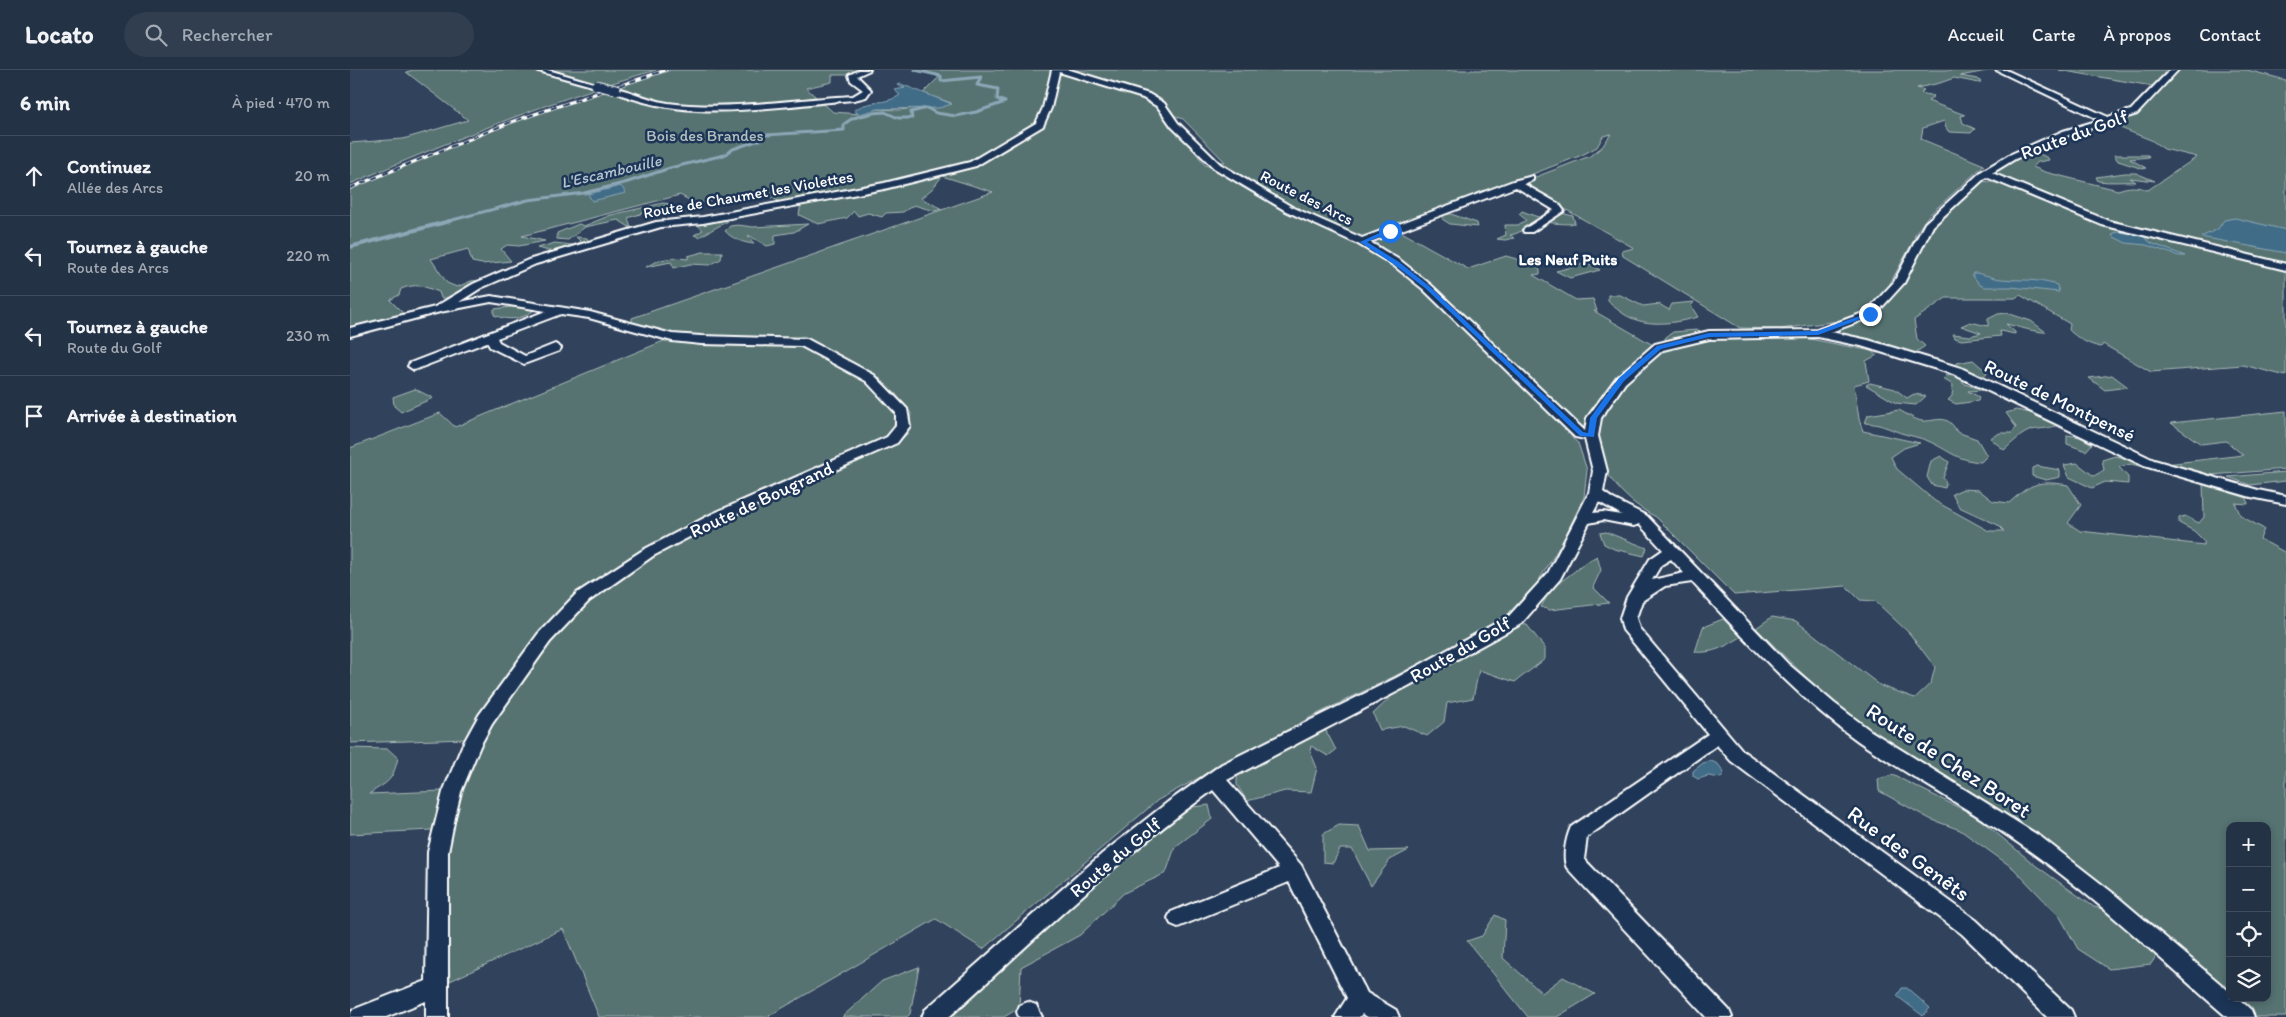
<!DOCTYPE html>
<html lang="fr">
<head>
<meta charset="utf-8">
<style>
	:root { --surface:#243245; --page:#303e50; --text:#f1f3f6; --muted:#a3aab3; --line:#414d5e }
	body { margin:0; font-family:Itim,sans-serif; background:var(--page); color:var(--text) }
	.controls { position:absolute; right:15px; bottom:15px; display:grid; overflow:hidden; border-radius:10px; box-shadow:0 2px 8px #0003 }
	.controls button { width:45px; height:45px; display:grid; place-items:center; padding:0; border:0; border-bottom:1px solid var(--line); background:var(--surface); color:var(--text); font:25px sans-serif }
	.stop { position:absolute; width:15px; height:15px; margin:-11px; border:4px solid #1a73e8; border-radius:50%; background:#fff }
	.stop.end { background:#1a73e8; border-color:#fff; box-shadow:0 1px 5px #0008 }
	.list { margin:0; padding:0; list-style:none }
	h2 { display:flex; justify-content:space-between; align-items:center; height:65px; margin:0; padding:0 20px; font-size:21px }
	h2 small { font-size:16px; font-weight:400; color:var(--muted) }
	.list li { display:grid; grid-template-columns:32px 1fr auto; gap:15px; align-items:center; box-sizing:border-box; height:80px; padding:0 20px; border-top:1px solid var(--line) }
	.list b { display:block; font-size:19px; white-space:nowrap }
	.list p { margin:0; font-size:16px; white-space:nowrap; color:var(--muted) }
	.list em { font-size:16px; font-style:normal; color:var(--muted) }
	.icon { flex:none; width:28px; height:28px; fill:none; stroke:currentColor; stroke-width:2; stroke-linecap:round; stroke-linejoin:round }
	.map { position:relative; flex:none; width:1936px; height:947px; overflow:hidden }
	header { display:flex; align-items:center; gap:30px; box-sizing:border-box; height:70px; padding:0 25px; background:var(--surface); border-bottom:1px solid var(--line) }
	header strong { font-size:24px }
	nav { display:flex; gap:28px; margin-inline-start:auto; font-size:18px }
	.search { width:350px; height:45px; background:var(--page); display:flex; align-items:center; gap:12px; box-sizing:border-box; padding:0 18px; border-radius:28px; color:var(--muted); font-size:19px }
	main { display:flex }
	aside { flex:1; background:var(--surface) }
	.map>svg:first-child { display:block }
	.green { fill:#567371; stroke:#aab9b8 }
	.water { fill:#406c87; stroke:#8ca7b7 }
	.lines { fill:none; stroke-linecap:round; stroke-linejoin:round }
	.stream-far1 { stroke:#8ca7b7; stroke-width:3 }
	.stream { stroke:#8ca7b7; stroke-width:4 }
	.minor-casing { stroke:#fff; stroke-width:4 }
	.minor { fill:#1d3557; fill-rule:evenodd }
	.rail-casing { stroke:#fff; stroke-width:3 }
	.rail { stroke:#1d3557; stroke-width:2; stroke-dasharray:6; stroke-linecap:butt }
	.minor-bridge-casing { stroke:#fff; stroke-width:11; stroke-linecap:butt }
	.minor-bridge { stroke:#1d3557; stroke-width:9 }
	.route { fill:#1a73e8 }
	.labels { text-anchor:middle; stroke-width:5; stroke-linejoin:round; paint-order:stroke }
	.far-park-label { font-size:16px; fill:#b3c0bf; stroke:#1d3557 }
	.far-water-label { font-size:16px; font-style:italic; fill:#b3c4cf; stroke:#1d3557 }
	.far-street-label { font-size:16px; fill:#fff; stroke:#1d3557 }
	.far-neighbourhood-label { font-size:16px; font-weight:bold; fill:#fff; stroke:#1d3557 }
	.street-label { font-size:19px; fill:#fff; stroke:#1d3557 }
	.near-street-label { font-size:22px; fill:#fff; stroke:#1d3557 }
</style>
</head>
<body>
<header>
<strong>Locato</strong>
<div class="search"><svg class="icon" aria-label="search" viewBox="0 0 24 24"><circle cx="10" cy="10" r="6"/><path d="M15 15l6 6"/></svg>Rechercher</div>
<nav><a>Accueil</a><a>Carte</a><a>À propos</a><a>Contact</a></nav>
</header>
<main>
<aside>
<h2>6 min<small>À pied · 470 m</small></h2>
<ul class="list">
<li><svg class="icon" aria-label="ahead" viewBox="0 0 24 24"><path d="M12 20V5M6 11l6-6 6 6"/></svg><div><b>Continuez</b><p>Allée des Arcs</p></div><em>20 m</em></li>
<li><svg class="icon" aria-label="left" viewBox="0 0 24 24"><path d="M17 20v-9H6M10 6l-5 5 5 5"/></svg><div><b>Tournez à gauche</b><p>Route des Arcs</p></div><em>220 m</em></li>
<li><svg class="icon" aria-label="left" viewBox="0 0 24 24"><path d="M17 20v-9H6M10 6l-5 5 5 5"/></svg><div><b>Tournez à gauche</b><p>Route du Golf</p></div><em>230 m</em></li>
<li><svg class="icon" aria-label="arrive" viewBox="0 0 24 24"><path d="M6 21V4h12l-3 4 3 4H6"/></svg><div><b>Arrivée à destination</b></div></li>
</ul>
</aside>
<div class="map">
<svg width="1936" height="947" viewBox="0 0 1936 947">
	<rect width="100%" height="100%" fill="#30425c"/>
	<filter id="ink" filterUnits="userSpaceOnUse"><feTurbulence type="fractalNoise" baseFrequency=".02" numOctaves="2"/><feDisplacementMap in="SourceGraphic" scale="10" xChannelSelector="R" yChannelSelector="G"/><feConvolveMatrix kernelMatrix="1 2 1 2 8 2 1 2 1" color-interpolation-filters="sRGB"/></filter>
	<g filter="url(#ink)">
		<path class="green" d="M63 0H306C201 30 100 71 0 114V73L53 69 118 50 56 2Z
			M321 0H508L496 5H482V12L456 18 483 42 510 44 526 39 550 40 601 33 573 23 589 7 573 0H702L802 28 784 18 718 0H1642L1610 6 1628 9 1631 12 1629 13 1604 8 1590 13 1567 18 1574 20 1571 23 1584 26 1578 31 1615 45 1611 46 1613 53 1625 59 1621 63 1599 62 1596 58 1594 51 1573 58 1571 69 1634 95 1578 146 1565 164 1567 165 1564 166 1565 168 1537 219 1513 243 1488 251 1430 259 1390 258 1273 186 1272 181 1284 178 1174 116 1173 114 1178 110 1240 86 1252 77 1261 64 1253 66 1247 77 1232 85 1016 168H1008L939 139 865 96 868 92H875L833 49 814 41 855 95 872 102 890 116 939 144 1007 172 1075 213 1024 171 1048 160 1118 199 1156 186 1184 194 1190 200V204L1183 205 1226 230 1243 229 1247 241H1244L1310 279 1316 267 1323 262 1347 260 1364 267 1455 268 1522 281 1527 285 1516 291 1519 311 1504 315 1509 349 1513 361 1570 373 1554 378 1541 387 1547 399 1585 431 1639 461H1654L1648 455 1609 437 1602 424 1613 419 1629 420 1643 431 1659 433C1681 413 1689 410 1718 415L1731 435 1718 453 1730 461 1854 475V471L1844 461 1829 453V448L1835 446 1849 453 1854 447 1853 414 1897 428 1898 434 1885 433 1891 446 1914 459 1910 469 1936 483V947H1907L1885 928H1917V756H1880V924L1808 883 1801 894 1759 899 1728 879 1710 847 1663 798 1610 760 1580 749 1529 721 1528 709 1543 705 1626 746 1685 795 1744 837 1783 845 1556 687 1479 630 1406 558 1422 547 1446 551 1531 616 1565 628 1581 613 1585 597 1559 563 1525 531 1510 530 1496 516 1384 525 1306 447C1265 426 1250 393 1227 356L1218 361 1223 369 1228 373 1237 400 1234 427 1213 471 1187 513 1156 546 1092 583 963 646 808 730 633 879 586 849 417 947H249L213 859 100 911 96 802 108 726 136 661 180 593 221 546 244 525 281 498 356 457 547 374 558 363 561 343 545 323 513 301 454 266 434 270 325 265 286 256 282 252V248L643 122 592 106 583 118 571 128 592 139 584 141 564 135 553 142 536 143 532 147 518 143 508 146 504 141 497 148 468 154 449 145 451 133 431 132 406 121 346 134 330 125 172 166 195 171 169 176 157 175 151 179 161 191 132 194 122 192 118 179 81 189 97 213 107 217 121 211 131 210 96 228H91L89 222C73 216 66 213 51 219L49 225 40 230 53 243 57 244 0 257V120C103 71 212 35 321 0Z
			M1709 0H1897L1936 10V306L1893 295 1801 302 1753 274 1751 277C1739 275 1727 268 1719 260L1720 254 1670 225 1665 228H1596L1564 250 1567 269 1575 276 1559 287 1468 263 1520 244 1549 213 1579 155 1631 111C1671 112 1729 157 1763 152L1706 128 1644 106 1642 103 1679 79 1698 88 1699 90 1688 92 1683 97 1695 102 1768 120C1779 116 1788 116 1798 120L1847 87 1814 79 1801 70 1755 52 1784 42 1808 17Z
			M1784 85H1798L1799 87 1780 89 1796 98 1793 99 1768 91 1764 85Z
			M1775 103H1786L1805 111 1780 108 1786 112C1773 111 1761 113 1748 111L1746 107Z
			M313 133 320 134 278 148 281 158 268 150 235 157 218 170 207 169V163L229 154 234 156 261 145Z
			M1172 141 1188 147 1211 143 1223 146 1225 153C1211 156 1199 150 1185 154 1176 156 1170 164 1160 165L1164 168 1155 170 1147 169 1156 165 1155 155H1168L1176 150 1169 144Z
			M1095 144H1101L1127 153 1128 157 1100 154 1092 149Z
			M372 150 378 151 349 167 344 165 353 160 344 152 356 154Z
			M458 154 444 162 425 165V174L417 176 398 165 404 174C394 173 382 169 375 161L380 156 388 155 403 157Z
			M226 167 237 168 239 171 214 181 203 182 187 178 205 173 222 175 231 172Z
			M353 182H372L371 189 360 195 340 194 324 198 321 192 296 197C310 188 322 187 338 189V186Z
			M1238 193 1250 200 1220 208 1206 201Z
			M1258 225H1270L1293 236 1309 234 1319 240 1322 234 1344 232 1341 236 1348 247C1314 256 1282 259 1258 230Z
			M161 237 176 238 183 241C170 250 158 251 144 245V239Z
			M1657 243 1681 251 1696 262C1688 263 1665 256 1656 254L1665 262V264L1650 261 1651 266 1612 270 1605 268 1603 264 1620 266 1631 263 1611 256 1620 252 1638 256V249L1648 244Z
			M316 270C344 273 372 274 400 275 414 275 429 274 443 276 483 284 524 310 548 344 543 364 535 367 518 378L261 504 170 590 116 669 0 673V378L90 343 105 357Z
			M1623 290 1637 302 1636 305 1628 306 1607 297V293Z
			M1597 305 1608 307 1615 314 1633 320 1618 321 1629 327 1628 331 1606 334 1598 330 1602 326 1603 315 1593 309Z
			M1762 305 1778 317 1755 320 1739 308Z
			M1520 313 1545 319 1557 328 1564 324 1576 326 1566 335 1546 333 1516 315Z
			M65 319 83 328 51 342 44 336 43 327Z
			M1549 340C1555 343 1565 350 1572 351 1586 352 1597 342 1607 362L1627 369 1637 386 1631 392C1605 390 1599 380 1578 371 1569 367 1560 366 1551 363 1537 358 1531 354 1515 353L1518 345Z
			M1666 340 1691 345 1710 354C1700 359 1692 358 1682 360 1671 363 1663 373 1654 380L1640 368 1650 363H1662L1666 357 1656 343Z
			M1936 341V399L1849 406 1816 394 1893 385 1876 371 1851 374 1821 353Z
			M1717 365 1730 367 1742 374 1736 381 1717 374Z
			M1591 386 1599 392 1593 408 1596 413 1595 418 1582 415 1577 407 1581 391Z
			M1765 386 1788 391 1793 397 1781 394 1769 397 1778 407V414L1755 412 1742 418 1719 407 1714 395 1727 393 1744 406 1754 400 1752 390Z
			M1687 396 1710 400V407L1696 410 1682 406V398Z
			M1936 402V411L1900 415 1878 407Z
			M1256 462 1297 478 1294 486 1264 479 1254 474 1250 463Z
			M1247 486 1251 500 1243 517 1259 533 1200 540 1191 537 1201 519 1238 491Z
			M1373 549 1391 567C1377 576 1362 584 1345 582L1353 557Z
			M1167 554 1177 555 1195 578V589L1165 612 1129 600 1123 628 1097 633 1094 652 1077 666 1054 656 1030 660 1023 644 1048 620Z
			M974 657 986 680 978 686 961 676 960 681 967 698 961 722 935 721 897 731 887 715V704Z
			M0 678 38 679 48 688C42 713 38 711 19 724L93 721 82 760 0 764Z
			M859 735 862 749 825 777 816 803 774 823 730 865 671 897 669 938 654 947H583L826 739Z
			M989 755 1009 756 1020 781 1059 780 1040 790 1021 816 1002 779H990L983 793 973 792V764Z
			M1145 845 1155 850 1153 888 1192 923 1213 907 1245 924 1207 947H1178L1117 871 1132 866Z
			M569 897 560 944 557 947H492L532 911Z"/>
		<path class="water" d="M551 14 602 34 589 38 528 39 510 44 504 41C514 30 537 35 550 25L544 20 555 18 547 15Z
			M271 116 276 123 242 131 238 124Z
			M1885 148 1936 160V183L1851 167 1868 159 1874 150Z
			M1769 162 1792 165 1801 173 1835 186H1829L1796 175 1776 173 1762 166 1764 163Z
			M1623 203C1633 203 1641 208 1651 209 1674 211 1683 208 1707 215L1709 222 1661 217H1635L1630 215 1622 205Z
			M1361 691 1368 694 1374 702 1371 708 1358 706 1348 709 1343 706V701L1353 693Z
			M1552 918H1557L1580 938 1573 946 1547 926Z"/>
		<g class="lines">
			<path class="stream-far1" d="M95 152 178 130 234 123 278 112 320 98 374 85 383 79 412 69 416 65 494 60V54L503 48 523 43 535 42 548 48H562L561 42 577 38 586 43 606 46 626 42 655 32 647 29 648 19 627 15 631 7 591 11V6L565 0"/>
			<path class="stream" d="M0 177 100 151"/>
			<g class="minor-casing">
				<path id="minor" d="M185 0H198L250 15 246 17Z
					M509 0H520L507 6 521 20 516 27 504 30C433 35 356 51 287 30 279 27 268 25 262 20L266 18C283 22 300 30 318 33 379 41 442 29 503 26L513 20 501 11 499 5Z
					M702 0H720L799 24 814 33 828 53 870 94 942 137 1012 168 1163 111 1183 106V110L1174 114 1209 134 1214 141 1182 162H1174L1173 160 1204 140 1166 117 1020 172 1051 191 1081 215 1235 361 1237 348 1267 307 1305 274 1359 261 1467 260 1516 242 1544 212 1575 153 1632 101 1659 85 1713 61 1750 50 1646 0H1656L1758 47 1781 40 1820 0H1828L1787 44 1719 65 1665 89 1642 103 1759 151 1936 194V200L1752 155 1636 107 1583 156 1554 213 1524 246 1481 262 1518 270 1611 298 1804 390 1908 420 1936 426V434L1901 427 1794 396 1603 304 1511 276 1468 267 1359 269 1313 280 1275 313 1251 348 1248 366 1257 401 1253 422 1263 429 1297 446 1437 593 1484 633 1521 661 1691 767 1763 823 1880 922V928H1888L1901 940 1904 947H1877C1811 890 1748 829 1677 779 1623 740 1563 709 1508 671 1445 626 1394 568 1342 512L1315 516 1292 531 1286 548 1289 558 1393 681 1626 850 1721 940 1724 947H1697L1612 864 1381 691 1367 675 1237 767 1234 789 1379 940 1382 947H1356L1217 798C1212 788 1216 768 1221 757L1358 664 1273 560 1270 548 1277 527 1300 489 1313 480 1289 454 1284 456 1253 450 1239 453 1210 509 1171 554 1058 616 877 710 951 795 1017 923 1046 940 1049 947H1018L1012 944 1009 947H985L997 928 939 812 828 857 821 854 818 848 821 842 929 798 863 720C769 787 685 869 599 947H572L575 940 753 783 818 732 872 694 1046 608 1159 546 1198 503 1239 423 1243 401 1235 369 1225 367 1073 219 1043 195 1008 174 936 141 864 98 822 57 808 37 793 28 709 2 701 38 693 56 626 96 534 119 353 153 311 157 186 194 131 218 109 232 141 226 240 242 322 264 351 266 457 269 524 305 557 339 560 356 547 373 372 450 303 486 239 531 200 572 142 654 130 676 111 722 105 747 98 782V947H76V931L36 947H0L2 940 76 911 78 782 93 722 112 676 129 645 188 564 227 523 293 480 362 444 537 367 546 356V343L516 311 451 276 351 274 322 271 239 248 211 244 147 268 149 272 175 286 205 274 211 278 209 281 174 294 140 277 137 272 64 300 58 296 60 293 196 241 141 232 90 242 0 266V258L85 237 123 214 178 190 306 152 353 147 534 113 620 92 686 53 693 38ZM1249 432 1272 445 1253 442 1243 443ZM1321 489 1334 503 1302 510 1311 495Z
					M678 932 686 935 692 947H669L667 942 670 935Z"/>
			</g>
			<use href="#minor" class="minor"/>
			<g class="rail-casing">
				<path id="rail" d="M0 118 161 52 316 0"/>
			</g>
			<use href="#rail" class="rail"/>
			<g class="minor-bridge-casing">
				<path id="minor-bridge" d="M246 15 266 20"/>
			</g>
			<use href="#minor-bridge" class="minor-bridge"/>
		</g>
	</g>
	<path class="route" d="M1038 159 1043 161 1017 172 1049 192 1079 216 1233 362 1238 363 1240 348 1269 308 1307 276 1359 263 1467 261 1518 243 1524 244 1468 265 1359 267 1311 279 1274 311 1247 348 1244 367 1230 366 1075 218 1045 195 1010 172Z"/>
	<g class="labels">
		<g class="far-park-label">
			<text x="355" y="71">Bois des Brandes</text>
		</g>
		<g class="far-water-label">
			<text transform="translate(261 101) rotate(-13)" y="6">L'Escambouille</text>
		</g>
		<g class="far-street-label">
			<text transform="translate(398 124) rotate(-10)" y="6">Route de Chaumet les Violettes</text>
			<text transform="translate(957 127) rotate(27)" y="6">Route des Arcs</text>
		</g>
		<g class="far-neighbourhood-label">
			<text x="1218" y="195">Les Neuf Puits</text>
		</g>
		<g class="street-label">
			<text transform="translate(1724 64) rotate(-20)" y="7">Route du Golf</text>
			<text transform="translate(1710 330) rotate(26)" y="7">Route de Montpensé</text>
			<text transform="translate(411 429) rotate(-25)" y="7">Route de Bougrand</text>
			<text transform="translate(1110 579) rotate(-30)" y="7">Route du Golf</text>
			<text transform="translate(765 787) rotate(-40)" y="7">Route du Golf</text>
		</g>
		<g class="near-street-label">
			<text transform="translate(1599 690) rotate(33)" y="8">Route de Chez Boret</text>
			<text transform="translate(1559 783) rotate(36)" y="8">Rue des Genêts</text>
		</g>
	</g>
</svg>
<div class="controls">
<button>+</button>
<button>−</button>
<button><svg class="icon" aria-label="locate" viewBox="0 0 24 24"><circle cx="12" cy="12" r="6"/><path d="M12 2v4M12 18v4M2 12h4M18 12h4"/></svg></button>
<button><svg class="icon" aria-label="layers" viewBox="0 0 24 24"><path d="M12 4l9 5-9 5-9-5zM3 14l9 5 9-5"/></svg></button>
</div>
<div class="stop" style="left:1040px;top:161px"></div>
<div class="stop end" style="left:1520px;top:244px"></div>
</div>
</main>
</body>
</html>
